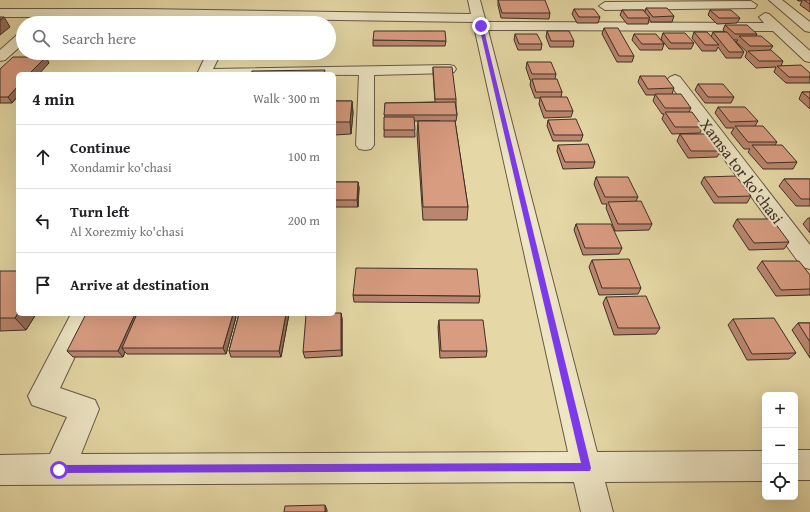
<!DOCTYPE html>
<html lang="en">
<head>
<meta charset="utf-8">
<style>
	:root { --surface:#fff; --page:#f2f2f2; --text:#202124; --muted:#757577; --line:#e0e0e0 }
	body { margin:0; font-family:"Gentium Book Plus",serif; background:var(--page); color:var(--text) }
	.controls { position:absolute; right:12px; bottom:12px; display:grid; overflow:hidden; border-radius:6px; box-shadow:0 4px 16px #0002 }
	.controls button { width:36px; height:36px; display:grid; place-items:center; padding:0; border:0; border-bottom:1px solid var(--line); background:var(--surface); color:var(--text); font:20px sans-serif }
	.stop { position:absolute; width:12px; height:12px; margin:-9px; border:3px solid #7c3aed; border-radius:50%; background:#fff }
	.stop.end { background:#7c3aed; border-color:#fff; box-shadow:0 1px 4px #0008 }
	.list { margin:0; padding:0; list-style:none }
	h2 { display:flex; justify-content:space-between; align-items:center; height:52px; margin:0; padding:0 16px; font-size:17px }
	h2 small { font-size:13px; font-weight:400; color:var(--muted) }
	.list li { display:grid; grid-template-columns:26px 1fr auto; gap:12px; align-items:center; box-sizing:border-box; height:64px; padding:0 16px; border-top:1px solid var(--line) }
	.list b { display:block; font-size:15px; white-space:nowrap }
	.list p { margin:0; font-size:13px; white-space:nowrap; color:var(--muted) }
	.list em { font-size:13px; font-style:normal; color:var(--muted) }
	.icon { flex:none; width:22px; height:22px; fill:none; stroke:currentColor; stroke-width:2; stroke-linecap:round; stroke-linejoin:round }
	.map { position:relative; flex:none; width:810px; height:512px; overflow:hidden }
	.search { position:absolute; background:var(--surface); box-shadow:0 4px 16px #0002; left:16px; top:16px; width:320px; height:44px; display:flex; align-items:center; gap:10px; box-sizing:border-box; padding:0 14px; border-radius:22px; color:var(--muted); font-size:15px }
	.panel { position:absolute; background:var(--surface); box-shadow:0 4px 16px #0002; left:16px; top:72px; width:320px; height:244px; border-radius:6px }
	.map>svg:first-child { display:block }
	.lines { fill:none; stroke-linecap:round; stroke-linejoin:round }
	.minor-casing { stroke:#665945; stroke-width:2 }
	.minor { fill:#eee6c5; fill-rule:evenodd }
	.wall { fill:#ba866f; stroke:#3c2f25 }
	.shaded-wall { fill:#976d5a; stroke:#3c2f25 }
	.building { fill:#d89c81; stroke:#3c2f25 }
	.route { fill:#7c3aed }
	.labels { text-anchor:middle; stroke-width:4; stroke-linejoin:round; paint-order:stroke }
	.street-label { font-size:16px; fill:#3c2f25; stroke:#eee6c5 }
</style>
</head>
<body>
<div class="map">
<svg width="810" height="512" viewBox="0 0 810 512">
	<rect width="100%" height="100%" fill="#e5d8a6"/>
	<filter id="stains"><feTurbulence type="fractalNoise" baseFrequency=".005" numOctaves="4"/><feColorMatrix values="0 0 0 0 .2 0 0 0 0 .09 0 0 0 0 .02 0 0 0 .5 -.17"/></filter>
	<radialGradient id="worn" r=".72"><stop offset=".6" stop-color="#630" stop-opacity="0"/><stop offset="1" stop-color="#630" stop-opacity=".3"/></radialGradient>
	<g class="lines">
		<g class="minor-casing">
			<path id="minor" d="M468 0H480L486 22 764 23 759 17 765 13 769 14 810 51V62L805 61 773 31 488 30 597 452 765 451V481L605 482 613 512H581L574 482 0 485V455L50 454 67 417 32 405 28 396 71 314H95L60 388 95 400 99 409 81 454 568 452 473 22 142 17H0V9H142L471 14Z
				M769 0H782L810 22V32L805 31Z
				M751 1 757 5 755 8 605 10 599 6 605 2Z
				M23 33V44L5 60 0 61V50L18 34Z
				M207 53H221L213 69 449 65 454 66 456 69 454 72 449 73 374 75V145L371 149 365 150 359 149 356 145 359 75 197 74Z
				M675 75 680 77 810 245V269L802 267 667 80 670 77Z
				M795 450H810V480H795Z"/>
		</g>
		<use href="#minor" class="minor"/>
	</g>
	<path class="wall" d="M498 0 550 13 549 19 501 18 498 5Z
		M797 0H810V12L800 5 802 1H799Z
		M646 8 674 16 672 22H651L649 19 648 24H627L620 15 622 10 645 12Z
		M574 9 600 17 598 23H577L572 14Z
		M710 10 740 18 737 23 717 24 708 15Z
		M725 25 757 34 756 36 773 46 770 50 783 61 781 66 810 73V83H786L774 72 776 67 756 68 745 57 747 52 736 42 738 40H734L744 52 741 58H726L718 47 716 51H702L692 38 694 32 711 37 713 32H725L723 30Z
		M604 28 634 56 632 62H617L602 34Z
		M547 31 574 41 573 47H550L546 37Z
		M663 33 694 43 691 49H669L661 39Z
		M515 34 542 44 541 50H518L514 40Z
		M634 34 664 44 662 50H640L632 40Z
		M373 40 446 41 445 46H373Z
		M527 62 556 74 555 79 562 92 561 97 573 111 571 117 544 118 539 104 540 98H535L530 85 531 80H530L526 68Z
		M49 63 18 74V96L12 103H0V69Z
		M433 67 456 99V105L457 115 456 121H455L468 207 467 220H423L417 134 418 121H440H414L415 137H384L385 103 435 102 433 73Z
		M640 76 674 88 672 94 691 108 689 112 703 127 700 133 672 134 662 119 664 114H662L653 101 655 95H646L638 82Z
		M698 84 734 97 731 103H705L695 90Z
		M802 92H810V109L799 99Z
		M334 101H352L353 113 351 134 334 135Z
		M718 107 758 121 755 126 777 142 775 145 797 162 793 169H763L748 152 750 149H744L731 133 734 128H726L715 113Z
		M548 120 583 135 581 141H553L547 126Z
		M680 134 721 151 717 157 688 158 677 141Z
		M558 145 595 162 593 168 563 169 557 151Z
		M596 177 638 197 636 201 652 224 649 230 615 231 606 208 607 204H602L594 184Z
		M704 177 751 196 747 203H714L701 183Z
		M784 179H810V206H796L779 186Z
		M334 182H358L359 188 358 207H334Z
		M808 218H810V233L803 224Z
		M737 219 789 242 784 249 749 250 733 226Z
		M576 224 622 248 619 254 583 255 574 230Z
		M592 260 641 288 638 294 599 295 589 267Z
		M762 261 810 275V295L776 296 757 268Z
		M0 271 18 314H36L26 330 0 331Z
		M353 295 480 296 479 303 354 302Z
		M606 297 660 328 656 334 614 335 603 303Z
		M341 313 342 319V356L305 358 303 352Z
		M136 314 137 315 236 317 226 354H127L125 352 123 357H73L67 351Z
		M239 314H289L281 357H231L229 351Z
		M733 319 796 353 789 359 747 360 728 325Z
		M439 320 487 351 486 357 440 358 438 327Z
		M798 323H810V358L792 330Z"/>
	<path class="shaded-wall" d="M4 17 10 27 0 35V20Z
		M330 31V36L329 42V34Z
		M46 57 49 63 39 74H29Z
		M18 86V96L12 103 8 97Z
		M352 101 353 113 351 134 350 122Z
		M358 182 359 188 358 207 357 200Z
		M18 313V314H36L26 330 15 318Z
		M341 313 342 319V356L341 350Z
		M135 314H136L139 319 122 348 125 352 123 357 118 351Z
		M233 314H235L236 317 226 354 223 348Z
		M286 314H289L281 357 279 351Z
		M325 505 327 510V512H325Z"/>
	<path class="building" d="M498 0H545L550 13H502Z
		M804 0H810V4Z
		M646 8H667L674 16 653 17Z
		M574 9H594L600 17H579Z
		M622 10H643L650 18H628Z
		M710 10H731L740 18H719Z
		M0 17H4L0 20Z
		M725 25H747L757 34H735Z
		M604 28H618L634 56H619Z
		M374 31H445L446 41 373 40Z
		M547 31H569L574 41H551Z
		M694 32H707L719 45H705Z
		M713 32H727L744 52H729Z
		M663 33H685L694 43H671Z
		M515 34H537L542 44H519Z
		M634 34H656L664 44H642Z
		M739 36H761L773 46H750Z
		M771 50 783 61H759L748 51Z
		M13 57H46L29 74H18V86L8 97H0V69Z
		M527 62H551L556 74H532Z
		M801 65 810 73V77H789L777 66Z
		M433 67H452L456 99H435Z
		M325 70 324 74H251L252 71Z
		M640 76H665L674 88 648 89Z
		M532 79H557L562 92H536Z
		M698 84H723L734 97H708Z
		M802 92H810V99Z
		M655 94H681L691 108H665Z
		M540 97H567L573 111H546Z
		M334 101H352L350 122H334Z
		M455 102 457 115H384L385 103Z
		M718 107H745L758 121 730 122Z
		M665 112H692L703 127H675Z
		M384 117H414L415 130H384Z
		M576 119 583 135H554L548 120Z
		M418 121H455L468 207H423Z
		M735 126H763L777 142H748Z
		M680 134H708L721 151H691Z
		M588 144 595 162H565L558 145Z
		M752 145H782L797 162 767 163Z
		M736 176 751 196 718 197 704 177Z
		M596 177H628L638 197H605Z
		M784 179H810V199H801Z
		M334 182H358L357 200H334Z
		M641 201 652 224H618L608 202Z
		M737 219H772L789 242 754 243Z
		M576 224H611L622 248H585Z
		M629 259 641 288H602L592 260Z
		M762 261H799L810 275V289L781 290Z
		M356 268 477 269 480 296 353 295Z
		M0 271H18V313L15 318H0Z
		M646 296 660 328H618L606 297Z
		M334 313H341V350L303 352 306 315 334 314Z
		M86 314H135L118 351H67Z
		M137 314H233L223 348H122Z
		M239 314H286L279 351H229Z
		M774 318 796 353 752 354 733 319Z
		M439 320H483L487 351H441Z
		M798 323H810V342Z
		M325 505V512H284L285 506Z"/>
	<path class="route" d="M479 26H483L591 468 590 471 56 473V466L59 465 581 463Z"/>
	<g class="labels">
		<g class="street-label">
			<text transform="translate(742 171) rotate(53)" y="6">Xamsa tor ko'chasi</text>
		</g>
	</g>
	<rect width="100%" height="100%" filter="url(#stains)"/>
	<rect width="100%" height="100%" fill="url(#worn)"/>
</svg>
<div class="controls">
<button>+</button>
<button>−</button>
<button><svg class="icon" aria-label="locate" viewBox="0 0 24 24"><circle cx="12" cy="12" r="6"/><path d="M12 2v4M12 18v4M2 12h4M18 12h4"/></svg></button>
</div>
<div class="stop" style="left:59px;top:470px"></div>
<div class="stop end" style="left:481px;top:26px"></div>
<div class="search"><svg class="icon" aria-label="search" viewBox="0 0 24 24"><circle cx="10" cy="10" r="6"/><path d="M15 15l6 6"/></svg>Search here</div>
<section class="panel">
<h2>4 min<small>Walk · 300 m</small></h2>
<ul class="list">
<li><svg class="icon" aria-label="ahead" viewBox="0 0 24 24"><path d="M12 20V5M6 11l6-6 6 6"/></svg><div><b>Continue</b><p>Xondamir ko'chasi</p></div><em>100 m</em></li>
<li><svg class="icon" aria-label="left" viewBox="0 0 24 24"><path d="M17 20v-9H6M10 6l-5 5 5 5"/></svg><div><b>Turn left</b><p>Al Xorezmiy ko'chasi</p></div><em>200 m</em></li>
<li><svg class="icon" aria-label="arrive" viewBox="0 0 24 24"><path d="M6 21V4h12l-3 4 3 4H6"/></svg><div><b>Arrive at destination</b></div></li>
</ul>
</section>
</div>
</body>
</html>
